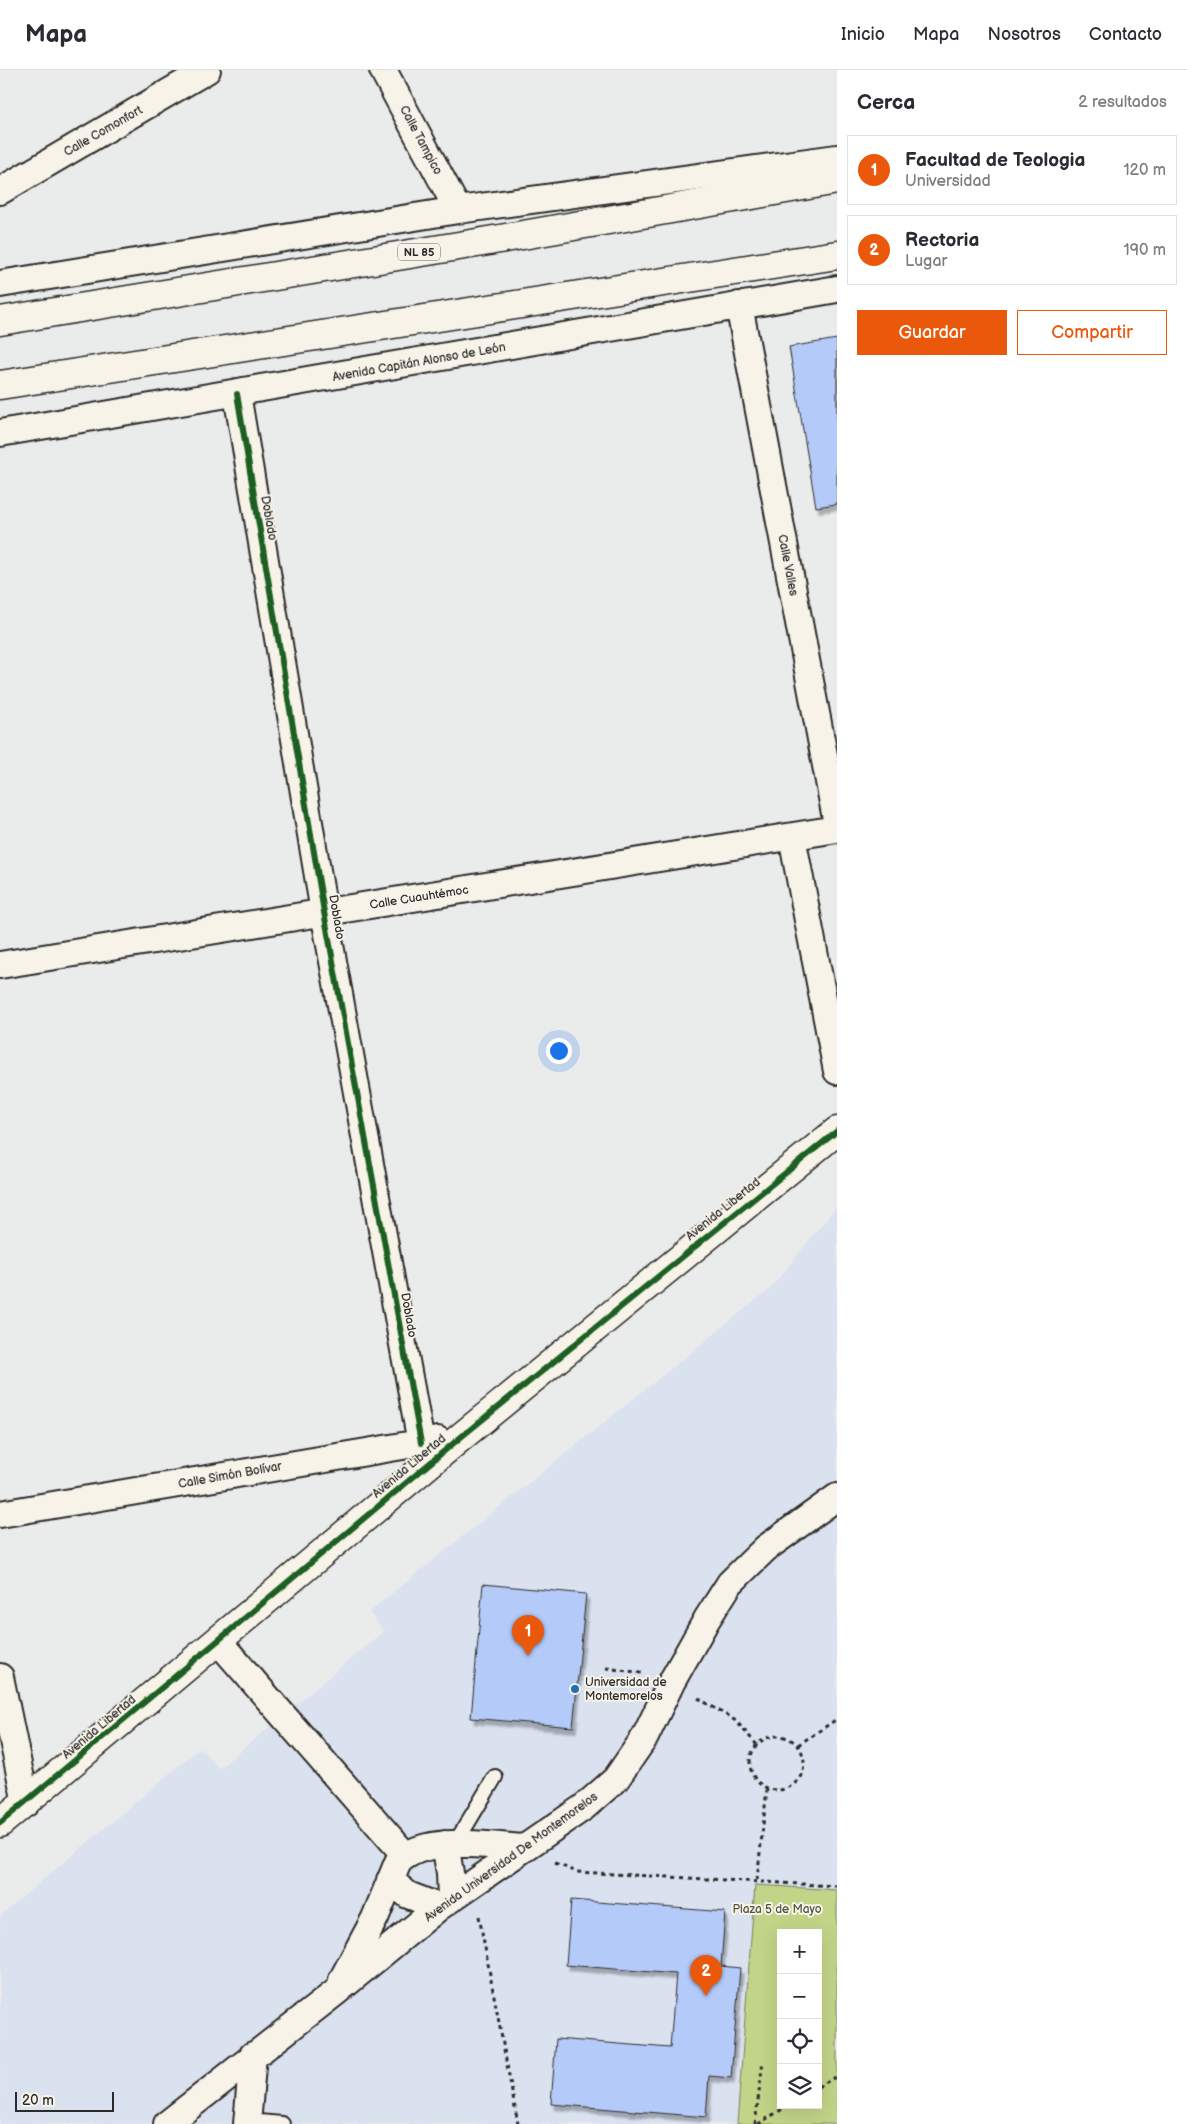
<!DOCTYPE html>
<html lang="es">
<head>
<meta charset="utf-8">
<style>
	:root { --surface:#fff; --page:#f2f2f3; --text:#2b2b33; --muted:#7c7c81; --line:#e1e1e2; --accent:#ea580c }
	body { margin:0; font-family:"Balsamiq Sans",sans-serif; background:var(--page); color:var(--text) }
	.controls { position:absolute; right:15px; bottom:15px; display:grid; overflow:hidden; border-radius:0px; box-shadow:0 5px 20px #0002 }
	.controls button { width:45px; height:45px; display:grid; place-items:center; padding:0; border:0; border-bottom:1px solid var(--line); background:var(--surface); color:var(--text); font:25px sans-serif }
	.scale { position:absolute; left:15px; bottom:12px; width:99px; box-sizing:border-box; padding-left:5px; border:2px solid #2b2b2b; border-top:0; font-size:14px; line-height:18px; white-space:nowrap; color:#2b2b2b; -webkit-text-stroke:4px #f7f3e8; paint-order:stroke }
	.you { position:absolute; left:558px; top:980px; width:18px; height:18px; margin:-12px; border:4px solid #fff; border-radius:50%; background:#1a73e8; box-shadow:0 0 0 8px #1a73e833 }
	.badge { display:grid; place-items:center; width:32px; height:32px; border-radius:50%; background:var(--accent); color:#fff; font-size:16px; font-weight:700 }
	.pin { position:absolute; translate:-50% -41px; filter:drop-shadow(0 1px 2px #0008) }
	.pin::after { content:''; position:absolute; top:26px; width:18px; height:15px; background:inherit; clip-path:polygon(0 0,100% 0,50% 100%) }
	.list { margin:0; padding:0; list-style:none }
	h2 { display:flex; justify-content:space-between; align-items:center; height:65px; margin:0; padding:0 20px; font-size:21px }
	h2 small { font-size:16px; font-weight:400; color:var(--muted) }
	.list li { display:grid; grid-template-columns:32px 1fr auto; gap:15px; align-items:center; box-sizing:border-box; height:70px; margin:0 10px 10px; padding:0 10px; border:1px solid var(--line); border-radius:0px }
	.list b { display:block; font-size:19px; white-space:nowrap }
	.list p { margin:0; font-size:16px; white-space:nowrap; color:var(--muted) }
	.list em { font-size:16px; font-style:normal; color:var(--muted) }
	.actions { display:flex; gap:10px; padding:15px 20px }
	.actions a { flex:1; padding:11px 0; border:1px solid var(--accent); border-radius:0px; text-align:center; font-size:18px; color:var(--accent) }
	.actions .main { background:var(--accent); color:#fff }
	.icon { flex:none; width:28px; height:28px; fill:none; stroke:currentColor; stroke-width:2; stroke-linecap:round; stroke-linejoin:round }
	.map { position:relative; flex:none; width:837px; height:2054px; overflow:hidden }
	header { display:flex; align-items:center; gap:30px; box-sizing:border-box; height:70px; padding:0 25px; background:var(--surface); border-bottom:1px solid var(--line) }
	header strong { font-size:24px }
	nav { display:flex; gap:28px; margin-inline-start:auto; font-size:18px }
	main { display:flex }
	aside { flex:1; background:var(--surface) }
	.map>svg:first-child { display:block }
	.built { fill:#dae1ef; fill-rule:evenodd }
	.green { fill:#c2d488; stroke:#76805a; fill-rule:evenodd }
	.building { fill:#b4caf9; stroke:#2b2b2b; filter:url(#shadow) }
	.lines { fill:none; stroke-linecap:round; stroke-linejoin:round }
	.lane-casing { stroke:#2b2b2b; stroke-width:18 }
	.street-casing { stroke:#2b2b2b; stroke-width:30 }
	.secondary-casing { stroke:#2b2b2b; stroke-width:31 }
	.primary-casing { stroke:#2b2b2b; stroke-width:31 }
	.path { stroke:#2b2b2b; stroke-width:3; stroke-dasharray:4 4; stroke-linecap:butt }
	.lane { stroke:#f7f3e8; stroke-width:14 }
	.street { stroke:#f7f3e8; stroke-width:26 }
	.secondary { stroke:#f7f3e8; stroke-width:28 }
	.primary { stroke:#f7f3e8; stroke-width:28 }
	.cycleway-casing { stroke:#f7f3e8; stroke-width:9 }
	.cycleway { stroke:#1b5e20; stroke-width:6 }
	.poi-dot { fill:#1f6fb2; stroke:#f7f3e8; stroke-width:2 }
	.labels { text-anchor:middle; stroke-width:4; stroke-linejoin:round; paint-order:stroke }
	.shield { fill:#f7f3e8; stroke:#686764; stroke-width:1 }
	.shield-label { font-size:11px; font-weight:bold; fill:#2b2b2b }
	.street-label { font-size:12px; fill:#2b2b2b; stroke:#f7f3e8 }
	.poi-label { font-size:12px; fill:#2b2b2b; stroke:#f7f3e8; text-anchor:start }
	.park-label { font-size:12px; fill:#515542; stroke:#f7f3e8 }
</style>
</head>
<body>
<header>
<strong>Mapa</strong>
<nav><a>Inicio</a><a>Mapa</a><a>Nosotros</a><a>Contacto</a></nav>
</header>
<main>
<div class="map">
<svg width="837" height="2054" viewBox="0 0 837 2054">
	<defs>
		<filter id="shadow"><feDropShadow dx="3" dy="5.5" stdDeviation="1" flood-color="#0004"/></filter>
	</defs>
	<rect width="100%" height="100%" fill="#eaebeb"/>
	<filter id="ink" filterUnits="userSpaceOnUse"><feTurbulence type="fractalNoise" baseFrequency=".02" numOctaves="2"/><feDisplacementMap in="SourceGraphic" scale="10" xChannelSelector="R" yChannelSelector="G"/><feConvolveMatrix kernelMatrix="1 2 1 2 8 2 1 2 1" color-interpolation-filters="sRGB"/></filter>
	<g filter="url(#ink)">
		<path class="built" d="M837 1136V2054H0V1846L200 1678 219 1699 384 1561 369 1542 770 1219ZM781 1863H818V2035H781Z"/>
		<path class="green" d="M755 1815 837 1820V2054H737ZM781 1863H818V2035H781Z"/>
		<path class="building" d="M837 269V434L816 437 789 277Z
			M483 1514 586 1524 573 1657 471 1648Z
			M571 1830 725 1842 721 1896 740 1898 731 2008 709 2006 706 2047 551 2034 556 1969 670 1978 676 1904 566 1895Z"/>
		<g class="lines">
			<g class="lane-casing">
				<path id="lane" d="M455 1774 495 1707
					M247 2051 282 2054"/>
			</g>
			<g class="street-casing">
				<path id="street" d="M383 0 458 140
					M0 121 207 0
					M0 214 458 140 837 88
					M739 235 837 754
					M237 324 324 842 421 1373
					M0 363 837 219
					M792 767 837 1001
					M0 895 837 759
					M0 1444 438 1370
					M218 1571 405 1785
					M0 1607 26 1733
					M445 1774 450 1803 451 1828
					M390 1810 408 1825 439 1837
					M342 1910 375 1848 398 1792C425 1764 489 1776 525 1778
					M167 2054 336 1922 439 1837 584 1737 616 1709 645 1667 671 1613 707 1549 730 1513 766 1478 837 1427
					M247 2054 253 1985"/>
			</g>
			<g class="secondary-casing">
				<path id="secondary" d="M0 1753 461 1367 837 1061"/>
			</g>
			<g class="primary-casing">
				<path id="primary" d="M0 251 477 173 837 110
					M0 315 837 185"/>
			</g>
			<path class="path" d="M606 1598 642 1603
				M698 1628 736 1651 757 1675
				M750 1693a27 27 0 1 1 54 0a27 27 0 1 1-54 0Z
				M798 1675 837 1649
				M555 1793 577 1802 837 1816
				M757 1810 767 1719
				M479 1846 518 2054
				M818 2017 837 2006
				M755 2054 763 1991
				M758 2054 789 2035"/>
			<use href="#lane" class="lane"/>
			<use href="#street" class="street"/>
			<use href="#secondary" class="secondary"/>
			<use href="#primary" class="primary"/>
			<g class="cycleway-casing">
				<path id="cycleway" d="M237 324 324 842 421 1373
					M0 1753 461 1367 837 1061"/>
			</g>
			<use href="#cycleway" class="cycleway"/>
		</g>
	</g>
	<circle class="poi-dot" cx="575" cy="1619" r="5"/>
	<g class="labels">
		<rect class="shield" x="398" y="173.5" width="42" height="17" rx="4"/>
		<g class="shield-label">
			<text x="419" y="186">NL 85</text>
		</g>
		<g class="street-label">
			<text transform="translate(103 61) rotate(-30)" y="4">Calle Comonfort</text>
			<text transform="translate(421 70) rotate(62)" y="4">Calle Tampico</text>
			<text transform="translate(419 292) rotate(-10)" y="4">Avenida Capitán Alonso de León</text>
			<text transform="translate(269 448) rotate(80)" y="4">Doblado</text>
			<text transform="translate(788 495) rotate(79)" y="4">Calle Valles</text>
			<text transform="translate(419 827) rotate(-9)" y="4">Calle Cuauhtémoc</text>
			<text transform="translate(337 847) rotate(80)" y="4">Doblado</text>
			<text transform="translate(723 1139) rotate(-39)" y="4">Avenida Libertad</text>
			<text transform="translate(409 1245) rotate(80)" y="4">Doblado</text>
			<text transform="translate(409 1396) rotate(-40)" y="4">Avenida Libertad</text>
			<text transform="translate(230 1405) rotate(-10)" y="4">Calle Simón Bolívar</text>
			<text transform="translate(99 1657) rotate(-40)" y="4">Avenida Libertad</text>
			<text transform="translate(511 1787) rotate(-36)" y="4">Avenida Universidad De Montemorelos</text>
		</g>
		<g class="poi-label">
			<text x="585" y="1616">Universidad de<tspan x="585" dy="14">Montemorelos</tspan></text>
		</g>
		<g class="park-label">
			<text x="777" y="1843">Plaza 5 de Mayo</text>
		</g>
	</g>
</svg>
<div class="controls">
<button>+</button>
<button>−</button>
<button><svg class="icon" aria-label="locate" viewBox="0 0 24 24"><circle cx="12" cy="12" r="6"/><path d="M12 2v4M12 18v4M2 12h4M18 12h4"/></svg></button>
<button><svg class="icon" aria-label="layers" viewBox="0 0 24 24"><path d="M12 4l9 5-9 5-9-5zM3 14l9 5 9-5"/></svg></button>
</div>
<div class="scale">20 m</div>
<div class="you"></div>
<div class="pin badge" style="left:528px;top:1586px">1</div>
<div class="pin badge" style="left:706px;top:1926px">2</div>
</div>
<aside>
<h2>Cerca<small>2 resultados</small></h2>
<ul class="list">
<li><span class="badge">1</span><div><b>Facultad de Teologia</b><p>Universidad</p></div><em>120 m</em></li>
<li><span class="badge">2</span><div><b>Rectoria</b><p>Lugar</p></div><em>190 m</em></li>
</ul>
<div class="actions"><a class="main">Guardar</a><a>Compartir</a></div>
</aside>
</main>
</body>
</html>
